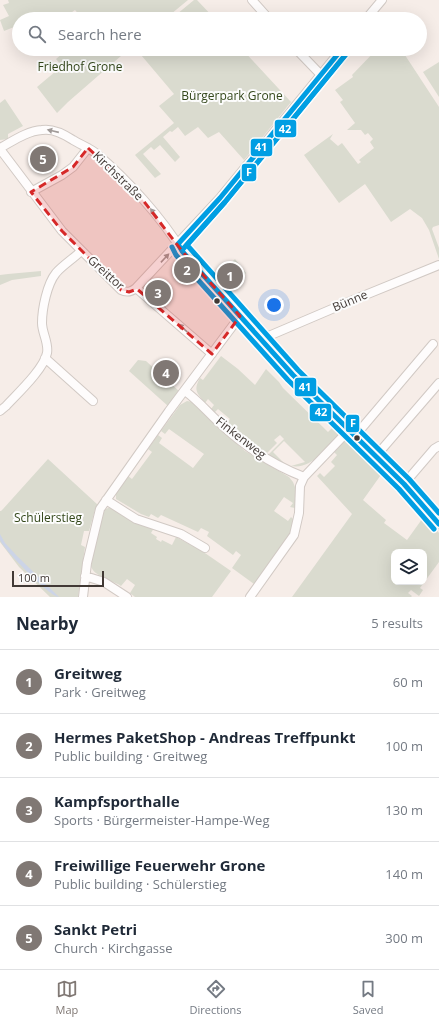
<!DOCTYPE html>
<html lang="en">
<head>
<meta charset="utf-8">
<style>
	:root { --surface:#fff; --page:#f2f2f3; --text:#1f2937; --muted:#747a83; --line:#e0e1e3; --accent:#807874 }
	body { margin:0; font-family:"Open Sans",sans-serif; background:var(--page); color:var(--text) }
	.controls { position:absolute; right:12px; bottom:12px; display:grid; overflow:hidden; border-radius:8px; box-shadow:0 4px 16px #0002 }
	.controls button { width:36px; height:36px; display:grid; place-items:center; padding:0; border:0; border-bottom:1px solid var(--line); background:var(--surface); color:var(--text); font:20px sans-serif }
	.scale { position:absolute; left:12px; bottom:10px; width:92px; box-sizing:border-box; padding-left:4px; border:2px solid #413935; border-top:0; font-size:11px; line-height:14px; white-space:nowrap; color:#413935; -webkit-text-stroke:3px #fcfcfc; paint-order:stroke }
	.you { position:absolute; left:274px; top:305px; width:14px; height:14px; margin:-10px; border:3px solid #fff; border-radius:50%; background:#1a73e8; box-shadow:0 0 0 6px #1a73e833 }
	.badge { display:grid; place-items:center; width:26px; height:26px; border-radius:50%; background:var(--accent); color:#fff; font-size:13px; font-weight:700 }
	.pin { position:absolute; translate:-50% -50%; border:2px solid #fff; box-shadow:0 1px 4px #0006 }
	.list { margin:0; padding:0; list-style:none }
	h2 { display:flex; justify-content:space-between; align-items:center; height:52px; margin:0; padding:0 16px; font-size:17px }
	h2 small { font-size:13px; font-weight:400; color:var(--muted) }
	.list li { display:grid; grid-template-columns:26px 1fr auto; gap:12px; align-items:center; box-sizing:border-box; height:64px; padding:0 16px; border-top:1px solid var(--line) }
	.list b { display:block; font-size:15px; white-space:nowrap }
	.list p { margin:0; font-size:13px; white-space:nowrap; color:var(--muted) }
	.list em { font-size:13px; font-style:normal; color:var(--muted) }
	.icon { flex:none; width:22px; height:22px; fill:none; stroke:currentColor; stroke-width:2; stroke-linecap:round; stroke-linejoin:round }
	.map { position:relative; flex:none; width:439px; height:597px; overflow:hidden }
	.search { position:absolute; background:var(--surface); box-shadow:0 4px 16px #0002; left:12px; right:12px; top:12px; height:44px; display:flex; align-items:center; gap:10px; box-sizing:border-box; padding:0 14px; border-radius:22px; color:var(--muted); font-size:15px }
	.sheet { height:372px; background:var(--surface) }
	nav { display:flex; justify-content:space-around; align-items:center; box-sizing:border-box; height:56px; border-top:1px solid var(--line); background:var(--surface); font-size:11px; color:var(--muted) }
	nav a { display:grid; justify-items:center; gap:2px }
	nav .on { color:var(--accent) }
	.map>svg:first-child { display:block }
	.green { fill:#dadbcf; fill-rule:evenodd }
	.water { fill:#ccd4e7 }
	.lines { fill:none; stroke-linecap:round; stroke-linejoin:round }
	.minor-casing { stroke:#d1c9c4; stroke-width:10 }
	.minor { stroke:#fefcfc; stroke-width:8 }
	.bus-1-casing { stroke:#fcfcfc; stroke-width:8 }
	.bus-2-casing { stroke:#fcfcfc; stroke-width:8 }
	.bus-3-casing { stroke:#fcfcfc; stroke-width:8 }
	.bus-1 { stroke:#009ee3; stroke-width:5 }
	.bus-2 { stroke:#009ee3; stroke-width:5 }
	.bus-3 { stroke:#009fe3; stroke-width:5 }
	.oneway { fill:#a09a98 }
	.marked { fill:#d62828; fill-opacity:0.2; stroke:#d62828; stroke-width:3; stroke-dasharray:8 5; stroke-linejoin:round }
	.bus-dot { fill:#413935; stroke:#fcfcfc; stroke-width:1.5 }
	.labels { text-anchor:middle; stroke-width:4; stroke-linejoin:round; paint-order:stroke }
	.park-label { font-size:12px; fill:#33471a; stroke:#fcfcfc }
	.street-label { font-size:12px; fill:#413935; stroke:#fcfcfc }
	.line-badge { stroke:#fcfcfc; stroke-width:1.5 }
	.badge-label { font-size:11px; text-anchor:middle; font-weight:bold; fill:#fff }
</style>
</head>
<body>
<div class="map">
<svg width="439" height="597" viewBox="0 0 439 597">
	<rect width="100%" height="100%" fill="#f6ede8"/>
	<path class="green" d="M8 0H188L165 19H83L75 10 62 19H19V25L4 31 0 20 9 16 3 5 9 3Z
		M194 0H197L215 19H171Z
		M68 49H129L68 102 57 113 37 87 62 66 56 59Z
		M136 49H242L291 102 244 160 219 132 208 138 198 127 185 136 178 127 172 132 170 131 163 137 180 157 175 162 160 145 154 150 151 147 143 154 161 174 155 178 135 155 174 123 159 106 174 94Z
		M377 49H401L439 107V225L433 227 432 229 439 248V259L429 230 422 218 410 209 391 222 365 184 339 203 304 155 333 134 330 139 338 146 342 143 358 164 361 162 359 160 374 148 370 142 373 139 368 133 365 135 361 130H347L355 123 340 102 343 100 335 90 353 77 352 75Z
		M439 62V97L423 72Z
		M5 99 23 126 8 134V139L0 140V103Z
		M235 259 246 273 225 294 214 280Z
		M41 271V276L12 280 0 285V275L8 274Z
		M221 356 238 369 255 385 266 369 279 382 283 388 328 432 332 428 339 435C325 448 312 470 291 466L305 462 284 441 273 452 286 465 268 455 284 439 280 435 274 440 277 443 266 454 226 423 230 419 218 409 214 413 211 409 214 405 208 399 205 403C197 393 193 390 200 378L203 380Z
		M138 360 146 361 179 391 168 406 129 371Z
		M187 401 193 402 212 422 245 451 289 477 293 482 295 487V508L290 507 293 503 284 497 274 511 288 521 291 517 293 519 291 531 288 538 254 584 232 568 241 555 236 551 233 555 207 536 209 532 201 528 198 532 161 515 158 518 151 514 149 517 141 514 116 499V493L128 476 132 479 152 452 148 449 158 435 162 438 159 443 193 468 204 454 169 429 165 434 161 431 180 405Z
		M347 439H350L383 472 363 500 386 520 384 523 407 540 425 515 439 533V562L420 588 423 590 419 596 411 590 408 593 412 596 411 597H292L352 514 317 476 320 473 324 477 335 466 331 462 337 455 334 452ZM394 552H424V582H394Z
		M48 459 98 505 95 510 89 531H84L81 545 85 547 78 597H50L19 567 0 542V511H1L3 509Z
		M110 507 154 528 151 533 157 537 156 539 161 542 162 540 172 545 176 537 202 551 231 571 212 597H135L130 593 135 585 127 579 121 586C114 581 93 576 91 566L102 513 104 510Z"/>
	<path class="water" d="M0 534 5 543 17 556 59 597C50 597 4 550 0 540 0 539 0 535 0 534Z"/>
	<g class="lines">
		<g class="minor-casing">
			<path id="minor" d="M252 0 269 19
				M366 19 382 0
				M296 49 321 75
				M0 148C13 141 27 131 42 130 53 128 64 134 73 140 81 145 90 148 97 154 127 179 162 218 182 251L293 375 404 484 439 524
				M0 149 62 231 121 290C127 293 131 292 136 288L220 198 342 49
				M31 192 62 175 73 167 88 148
				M136 288 212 354
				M262 341 271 335 353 300 439 265
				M45 358 93 401
				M185 391C199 401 210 415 223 426 247 448 273 465 304 477
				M0 411 6 406C17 394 44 369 47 353 49 343 42 333 42 323 42 309 47 284 56 273 63 265 73 259 81 251
				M355 436 433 344
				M376 456 439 383
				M404 484 434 449 439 446
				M106 500 136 519 181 534 205 548
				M85 576 104 582 127 597
				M83 597 87 563 100 509 169 411 240 316
				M250 597 294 535 299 513 300 486 304 477 349 430"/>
		</g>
		<use href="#minor" class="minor"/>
		<g class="bus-1-casing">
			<path id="bus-1" d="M178 244 182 251 195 266 293 375 404 484 439 524
				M178 244 220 198 342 49"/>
		</g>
		<g class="bus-2-casing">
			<path id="bus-2" d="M172 247 176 255 190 271 288 380 399 489 434 529
				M183 249 225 202 347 53"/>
		</g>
		<g class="bus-3-casing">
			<path id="bus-3" d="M347 53 225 202 187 245 298 370 409 479 439 513"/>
		</g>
		<use href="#bus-1" class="bus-1"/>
		<use href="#bus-2" class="bus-2"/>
		<use href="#bus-3" class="bus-3"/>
	</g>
	<defs><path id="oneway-solid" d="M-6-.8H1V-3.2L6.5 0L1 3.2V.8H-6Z"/></defs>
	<g class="oneway">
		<use href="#oneway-solid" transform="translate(53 131) rotate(-167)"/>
		<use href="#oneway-solid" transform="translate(154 213) rotate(-129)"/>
		<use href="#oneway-solid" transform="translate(165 258) rotate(-47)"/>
		<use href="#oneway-solid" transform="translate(183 328) rotate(-137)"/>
	</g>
	<path class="marked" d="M88 148 139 195 182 251 240 316 212 354 137 289 129 292 121 290 62 231 31 192 73 167Z"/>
	<g class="bus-dot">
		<circle cx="217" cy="301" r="3.5"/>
		<circle cx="357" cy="438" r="3.5"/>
	</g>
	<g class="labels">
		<g class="park-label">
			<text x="80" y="71">Friedhof Grone</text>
			<text x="232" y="100">Bürgerpark Grone</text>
			<text x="48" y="522">Schülerstieg</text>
		</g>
		<g class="street-label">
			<text transform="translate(118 176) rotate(44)" y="4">Kirchstraße</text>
			<text transform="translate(106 273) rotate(42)" y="4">Greittor</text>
			<text transform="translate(350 301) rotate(-23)" y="4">Bünne</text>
			<text transform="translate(241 438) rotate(38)" y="4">Finkenweg</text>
		</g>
	</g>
	<g class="line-badge">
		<rect x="274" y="119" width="23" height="19" rx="4" fill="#009ee3"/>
		<rect x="250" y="138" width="23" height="19" rx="4" fill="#009ee3"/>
		<rect x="241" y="163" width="16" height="19" rx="4" fill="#009fe3"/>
		<rect x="294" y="377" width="23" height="20" rx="4" fill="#009ee3"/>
		<rect x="309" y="403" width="23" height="19" rx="4" fill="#009ee3"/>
		<rect x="345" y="414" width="15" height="19" rx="4" fill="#009fe3"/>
	</g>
	<g class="badge-label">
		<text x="285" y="133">42</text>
		<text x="261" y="151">41</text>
		<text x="249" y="176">F</text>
		<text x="305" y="391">41</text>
		<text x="321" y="416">42</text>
		<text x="353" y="427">F</text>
	</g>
</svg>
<div class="controls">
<button><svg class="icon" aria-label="layers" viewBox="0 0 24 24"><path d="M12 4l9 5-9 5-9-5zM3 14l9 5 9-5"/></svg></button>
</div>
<div class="scale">100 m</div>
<div class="you"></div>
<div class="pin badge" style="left:230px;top:276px">1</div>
<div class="pin badge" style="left:187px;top:270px">2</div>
<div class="pin badge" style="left:158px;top:293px">3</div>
<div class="pin badge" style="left:166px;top:373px">4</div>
<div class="pin badge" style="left:43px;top:159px">5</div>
<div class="search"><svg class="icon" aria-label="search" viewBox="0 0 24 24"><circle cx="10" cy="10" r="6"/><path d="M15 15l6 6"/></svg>Search here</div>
</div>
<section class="sheet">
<h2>Nearby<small>5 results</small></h2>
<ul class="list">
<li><span class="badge">1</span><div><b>Greitweg</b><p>Park · Greitweg</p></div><em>60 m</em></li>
<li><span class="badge">2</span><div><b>Hermes PaketShop - Andreas Treffpunkt</b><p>Public building · Greitweg</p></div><em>100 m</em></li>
<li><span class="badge">3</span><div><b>Kampfsporthalle</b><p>Sports · Bürgermeister-Hampe-Weg</p></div><em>130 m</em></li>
<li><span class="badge">4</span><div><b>Freiwillige Feuerwehr Grone</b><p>Public building · Schülerstieg</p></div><em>140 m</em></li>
<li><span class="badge">5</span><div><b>Sankt Petri</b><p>Church · Kirchgasse</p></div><em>300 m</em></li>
</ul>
</section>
<nav>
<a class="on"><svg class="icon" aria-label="map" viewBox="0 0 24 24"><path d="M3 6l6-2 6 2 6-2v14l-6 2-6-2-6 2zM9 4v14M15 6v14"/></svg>Map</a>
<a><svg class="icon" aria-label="directions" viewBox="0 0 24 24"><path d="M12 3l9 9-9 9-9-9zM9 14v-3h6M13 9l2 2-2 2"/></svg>Directions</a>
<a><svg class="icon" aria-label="saved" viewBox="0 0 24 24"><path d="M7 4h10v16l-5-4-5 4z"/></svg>Saved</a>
</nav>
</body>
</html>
